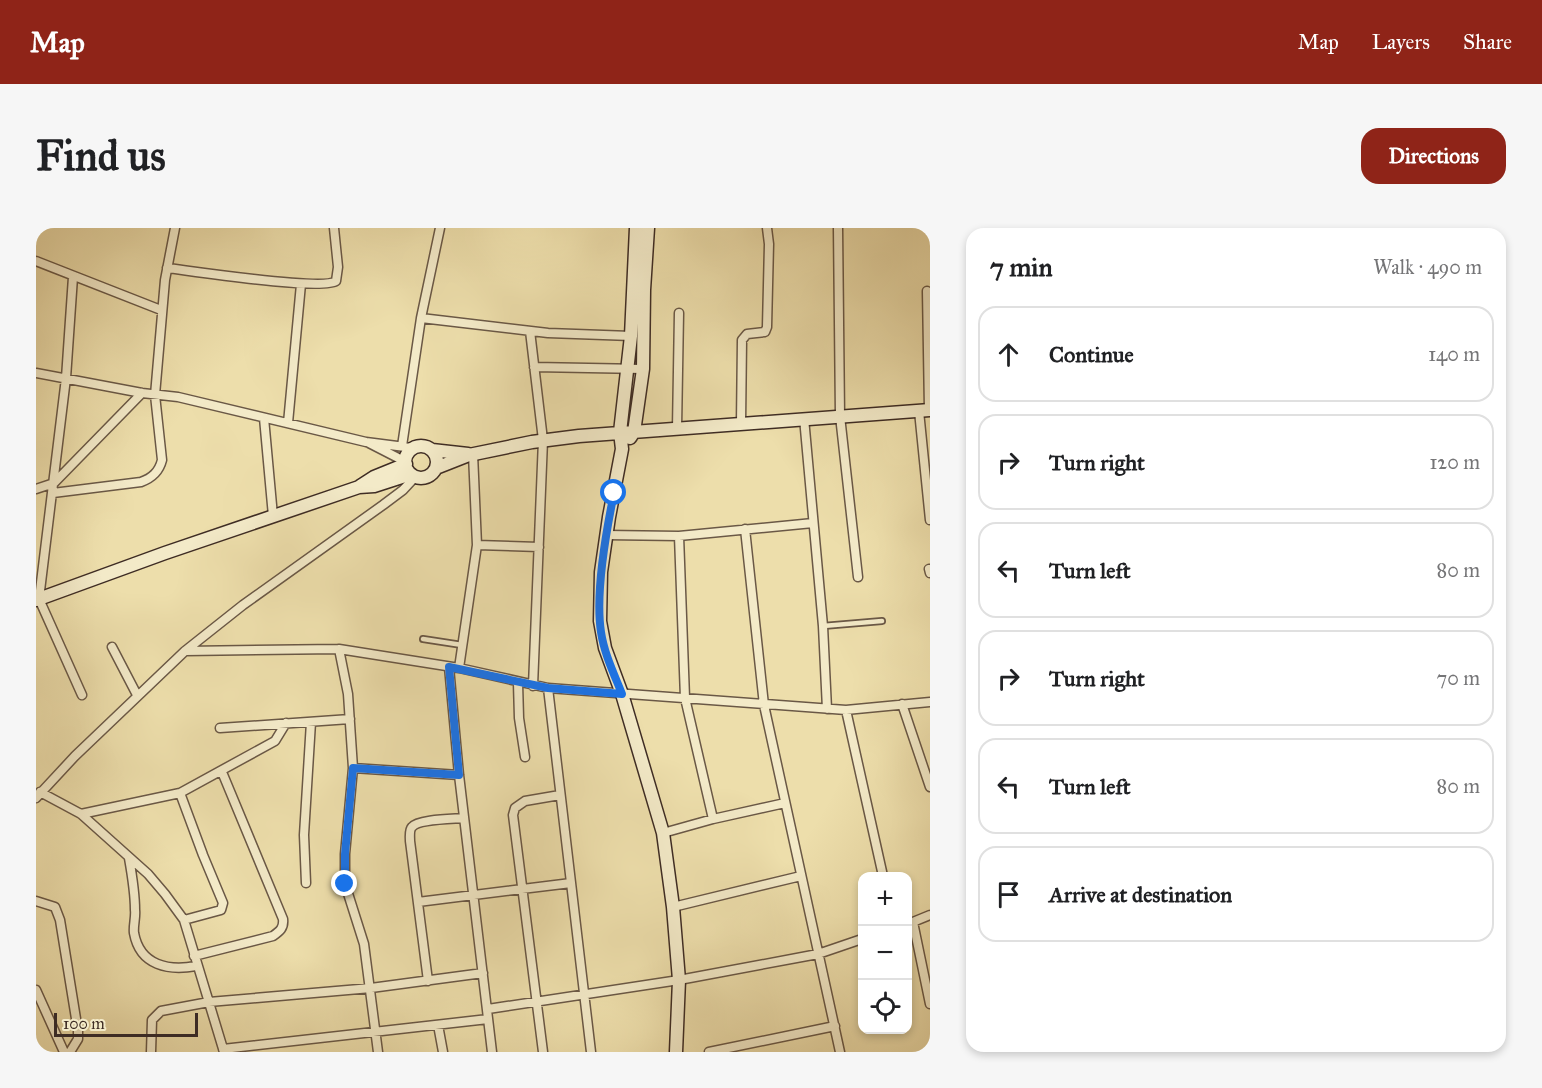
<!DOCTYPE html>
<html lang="en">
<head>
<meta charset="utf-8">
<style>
	:root { --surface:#fff; --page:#f6f6f6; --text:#202124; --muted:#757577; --line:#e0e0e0; --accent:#8f2418 }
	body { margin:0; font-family:"IM FELL Great Primer",serif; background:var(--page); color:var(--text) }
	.controls { position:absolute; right:18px; bottom:18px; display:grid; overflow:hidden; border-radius:12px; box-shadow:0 3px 9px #0003 }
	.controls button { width:54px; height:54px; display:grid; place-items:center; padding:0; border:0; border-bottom:2px solid var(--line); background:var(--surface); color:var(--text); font:30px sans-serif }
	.scale { position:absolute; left:18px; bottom:15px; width:144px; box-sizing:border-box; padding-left:6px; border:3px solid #3e2c24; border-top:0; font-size:16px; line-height:21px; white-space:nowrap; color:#3e2c24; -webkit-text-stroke:4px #f3eac8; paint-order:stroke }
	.stop { position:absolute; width:18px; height:18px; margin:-14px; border:4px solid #1a73e8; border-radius:50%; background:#fff }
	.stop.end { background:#1a73e8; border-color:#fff; box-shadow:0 2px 6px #0008 }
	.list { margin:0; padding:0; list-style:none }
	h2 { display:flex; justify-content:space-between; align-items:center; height:78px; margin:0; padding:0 24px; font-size:26px }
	h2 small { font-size:20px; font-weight:400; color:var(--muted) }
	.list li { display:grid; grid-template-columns:39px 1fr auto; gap:18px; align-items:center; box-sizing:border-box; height:96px; margin:0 12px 12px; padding:0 12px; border:2px solid var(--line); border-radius:18px }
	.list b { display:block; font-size:22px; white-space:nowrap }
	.list em { font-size:20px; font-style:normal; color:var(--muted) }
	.icon { flex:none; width:33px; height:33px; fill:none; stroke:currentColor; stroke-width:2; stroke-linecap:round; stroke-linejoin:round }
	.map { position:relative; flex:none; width:894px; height:824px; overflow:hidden; border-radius:18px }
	header { display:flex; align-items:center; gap:36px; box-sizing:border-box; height:84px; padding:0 30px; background:var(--accent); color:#fff }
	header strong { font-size:28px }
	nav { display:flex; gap:33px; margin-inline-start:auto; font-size:21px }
	.intro { display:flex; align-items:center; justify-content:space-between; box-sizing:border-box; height:144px; padding:0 36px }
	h1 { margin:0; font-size:42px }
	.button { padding:15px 27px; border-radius:18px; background:var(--accent); color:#fff; font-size:21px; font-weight:700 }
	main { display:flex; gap:36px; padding:0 36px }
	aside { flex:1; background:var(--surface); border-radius:18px; box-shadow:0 3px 9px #0003 }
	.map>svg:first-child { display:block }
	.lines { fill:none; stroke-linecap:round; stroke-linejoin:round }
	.lane-casing { stroke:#6a5846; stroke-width:8 }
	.street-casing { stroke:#6a5846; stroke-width:11 }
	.secondary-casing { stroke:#3e2c24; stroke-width:15 }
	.lane { stroke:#f3eac8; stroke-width:4.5 }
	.street { stroke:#f3eac8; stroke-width:8 }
	.secondary { stroke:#f3eac8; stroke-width:12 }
	.route { stroke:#1a73e8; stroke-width:8 }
</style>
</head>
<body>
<header>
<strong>Map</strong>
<nav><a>Map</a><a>Layers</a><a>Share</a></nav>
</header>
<div class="intro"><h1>Find us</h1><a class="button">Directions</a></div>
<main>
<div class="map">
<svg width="894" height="824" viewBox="0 0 894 824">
	<rect width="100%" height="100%" fill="#eddeab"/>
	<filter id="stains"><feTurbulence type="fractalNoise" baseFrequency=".00333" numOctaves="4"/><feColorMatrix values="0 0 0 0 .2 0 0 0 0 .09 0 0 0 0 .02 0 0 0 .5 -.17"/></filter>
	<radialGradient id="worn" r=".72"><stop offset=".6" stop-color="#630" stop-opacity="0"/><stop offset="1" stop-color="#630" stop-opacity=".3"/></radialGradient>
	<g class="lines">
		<g class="lane-casing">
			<path id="lane" d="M787 398 846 393
				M387 411 426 417"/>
		</g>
		<g class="street-casing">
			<path id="street" d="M802 0 804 188 822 349
				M0 33 125 82
				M131 40C156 43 287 63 300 53L302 39 298 0
				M37 49 30 150 3 371 46 467
				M891 63 893 182
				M385 90 404 0
				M494 103 507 212 497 458
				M498 139 607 141
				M0 145 106 165 142 169 330 214 377 220
				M883 183 894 292
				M228 190 237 288
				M768 190 787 398 791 481
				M252 195 265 56
				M705 195 706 112 711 106 729 104 731 99 733 16 731 0
				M641 200 643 85
				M333 215 370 234
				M366 218 385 90 512 105 595 108
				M0 261 18 255 106 165
				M17 265 105 254C116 250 123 244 126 232L119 167 129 52 139 0
				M709 301 728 477 804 824
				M570 307 643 308 777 295
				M643 308 649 470 677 591
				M441 317 503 319
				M893 341 894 345
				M76 419 101 467
				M303 421 312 466 317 540 309 626V656L328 716 342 824
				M149 423 303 421 423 440 512 460 810 482 894 474
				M413 439 423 547 456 824
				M423 440 441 317 437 226
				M482 455 483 490 489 529
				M512 460 555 824
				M866 476 894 559
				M810 482 847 648
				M184 500 314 491
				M317 540 423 547
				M4 564 45 586 112 646 129 666 148 692 188 824
				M144 565 167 627 187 675 185 682 148 692
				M0 570 39 528 149 423 207 377 347 277 367 262 380 248
				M45 586 144 565 239 513 250 495
				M627 605 677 591 749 575
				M93 630C96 647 99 664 99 682 100 689 97 698 98 705 104 738 133 743 160 738
				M270 655 268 607 275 494
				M0 673 19 679 24 692 42 803V811L34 824
				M382 674 535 655
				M637 679 765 648
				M877 694 894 776
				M872 696 894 687
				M158 728 237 708C244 703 248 700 247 691L186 544
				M392 753 374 613C374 609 373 602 376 599 382 591 418 591 428 590
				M0 762 28 824
				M452 781 643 752 782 726 826 711
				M402 797 407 824
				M187 821 452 791
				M115 824 116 792 125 783 173 774 335 760 447 745
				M507 824 477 587 479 580 489 573 524 567
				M673 824 799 798"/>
		</g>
		<g class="secondary-casing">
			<path id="secondary" d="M600 0 595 108 584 204 586 221 573 289 565 344 564 393 569 420 586 466 627 605 637 679 643 752 640 824
				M594 210 598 204 607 141 608 62 612 0
				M369 234a16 16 0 1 1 32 0a16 16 0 1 1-32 0Z
				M396 222 432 226
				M400 240 433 227 496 214 543 208 894 182
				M324 258 338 249 370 236
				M0 372 129 325 323 259 338 258 375 246"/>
		</g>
		<use href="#lane" class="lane"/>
		<use href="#street" class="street"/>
		<use href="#secondary" class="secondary"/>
	</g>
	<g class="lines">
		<path class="route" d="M309 656V626L317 540 423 547 413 439 512 460 586 466C578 446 568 425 565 404 559 365 570 304 578 265"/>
	</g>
	<rect width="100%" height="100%" filter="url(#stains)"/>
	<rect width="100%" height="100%" fill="url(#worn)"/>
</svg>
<div class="controls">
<button>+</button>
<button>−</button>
<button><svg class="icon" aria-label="locate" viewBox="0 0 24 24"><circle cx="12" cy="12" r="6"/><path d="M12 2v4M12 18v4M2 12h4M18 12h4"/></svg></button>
</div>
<div class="scale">100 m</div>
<div class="stop" style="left:578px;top:265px"></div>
<div class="stop end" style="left:309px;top:656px"></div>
</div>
<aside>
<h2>7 min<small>Walk · 490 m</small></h2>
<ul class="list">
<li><svg class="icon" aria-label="ahead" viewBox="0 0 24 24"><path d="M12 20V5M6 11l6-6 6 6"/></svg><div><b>Continue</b></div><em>140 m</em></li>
<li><svg class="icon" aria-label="right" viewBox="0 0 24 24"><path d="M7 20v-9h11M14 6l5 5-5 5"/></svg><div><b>Turn right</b></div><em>120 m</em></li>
<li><svg class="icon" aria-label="left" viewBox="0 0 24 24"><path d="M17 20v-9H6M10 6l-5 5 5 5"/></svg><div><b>Turn left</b></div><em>80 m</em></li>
<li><svg class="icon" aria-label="right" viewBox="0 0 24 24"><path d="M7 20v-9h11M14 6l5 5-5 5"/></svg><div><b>Turn right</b></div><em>70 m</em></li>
<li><svg class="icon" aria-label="left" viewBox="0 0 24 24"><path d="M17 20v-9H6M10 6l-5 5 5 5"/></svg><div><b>Turn left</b></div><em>80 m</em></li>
<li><svg class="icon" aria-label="arrive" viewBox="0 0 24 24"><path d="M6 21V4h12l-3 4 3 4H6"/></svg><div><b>Arrive at destination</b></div></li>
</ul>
</aside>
</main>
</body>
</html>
